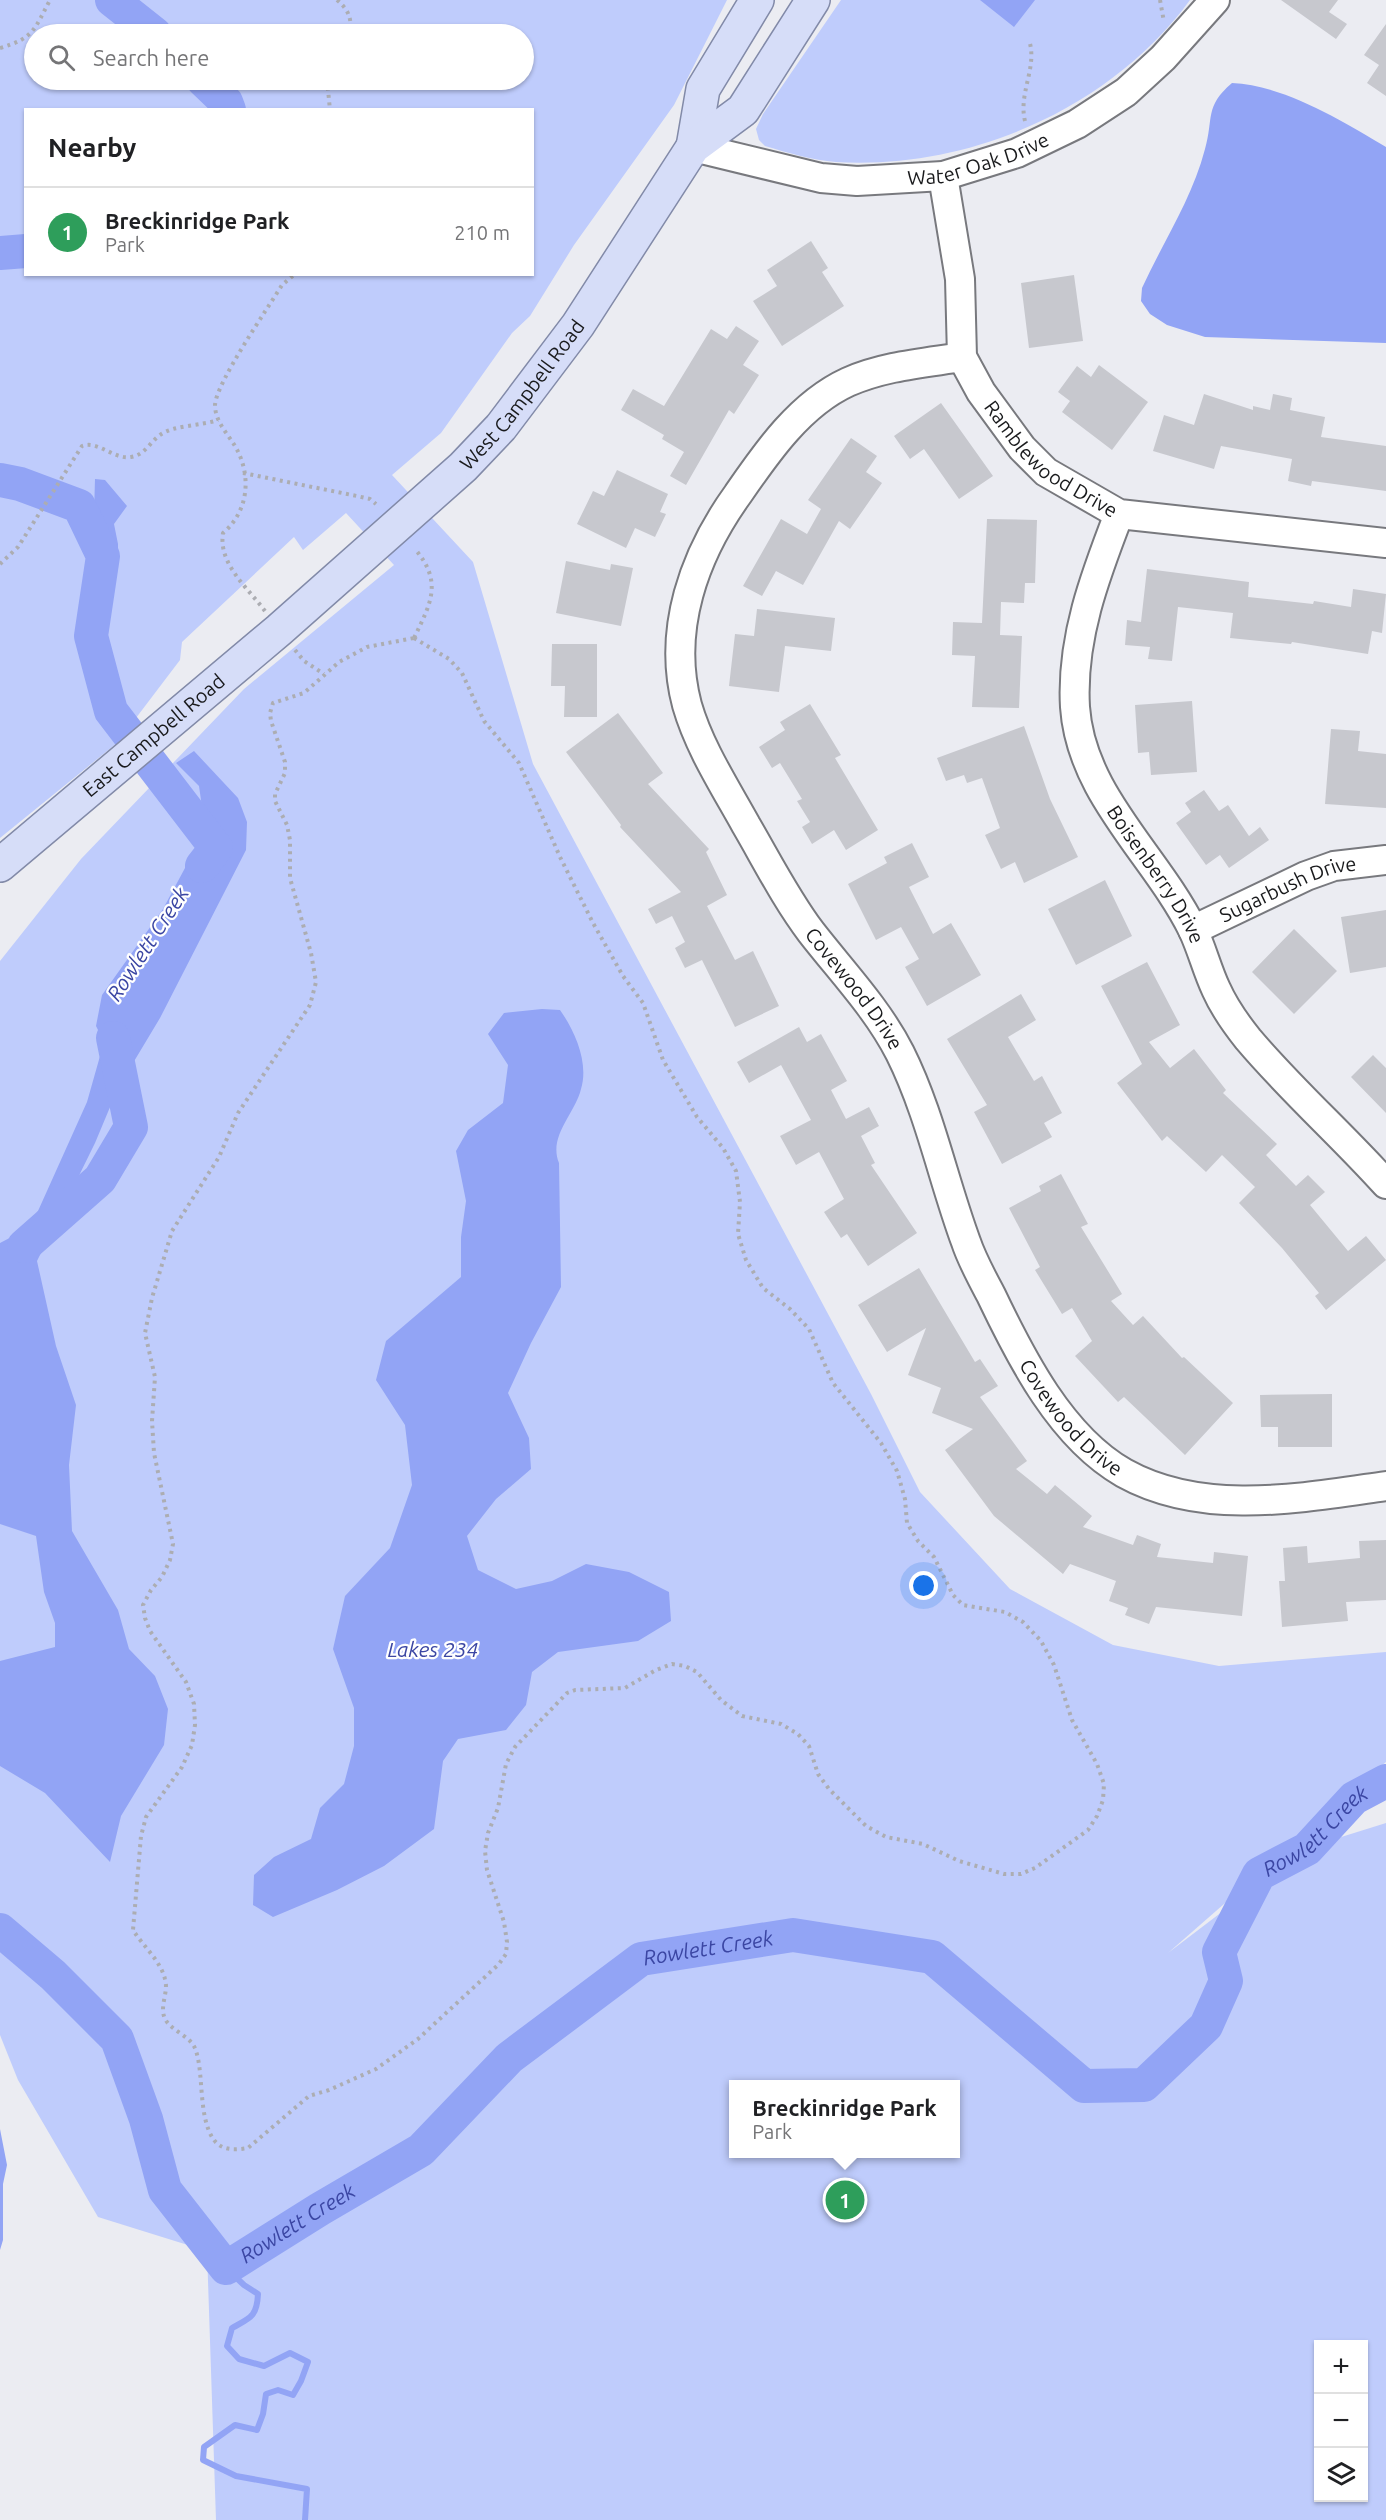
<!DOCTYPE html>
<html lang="en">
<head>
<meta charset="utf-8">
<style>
	:root { --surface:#fff; --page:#f6f6f6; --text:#202124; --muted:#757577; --line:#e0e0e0; --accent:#645522 }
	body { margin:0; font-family:Ubuntu,sans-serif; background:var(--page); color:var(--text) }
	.controls { position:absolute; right:18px; bottom:18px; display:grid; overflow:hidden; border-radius:0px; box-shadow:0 2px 4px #0004 }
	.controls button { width:54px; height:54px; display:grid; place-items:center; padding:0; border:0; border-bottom:2px solid var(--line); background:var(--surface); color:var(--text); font:30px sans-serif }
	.you { position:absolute; left:924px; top:1586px; width:21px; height:21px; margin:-15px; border:4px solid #fff; border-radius:50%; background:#1a73e8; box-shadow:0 0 0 9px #1a73e833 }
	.badge { display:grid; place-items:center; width:39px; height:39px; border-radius:50%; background:var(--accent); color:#fff; font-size:20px; font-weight:700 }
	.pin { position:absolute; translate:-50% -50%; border:3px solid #fff; box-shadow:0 2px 6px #0006 }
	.popup { position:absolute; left:729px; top:2080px; width:231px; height:78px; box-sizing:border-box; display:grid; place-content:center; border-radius:0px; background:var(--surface); filter:drop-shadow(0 2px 4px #0005); font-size:20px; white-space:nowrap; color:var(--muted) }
	.popup b { font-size:22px; color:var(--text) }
	.popup::after { content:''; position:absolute; left:50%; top:100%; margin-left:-12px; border:12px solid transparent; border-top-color:var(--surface) }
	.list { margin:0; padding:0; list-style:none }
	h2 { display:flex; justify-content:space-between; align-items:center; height:78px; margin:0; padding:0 24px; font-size:26px }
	h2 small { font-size:20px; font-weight:400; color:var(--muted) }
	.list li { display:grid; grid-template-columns:39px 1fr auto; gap:18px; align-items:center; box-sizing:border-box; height:90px; padding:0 24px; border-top:2px solid var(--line) }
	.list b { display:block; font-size:22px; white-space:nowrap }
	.list p { margin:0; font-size:20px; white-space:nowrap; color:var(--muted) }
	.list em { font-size:20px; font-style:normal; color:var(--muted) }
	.icon { flex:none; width:33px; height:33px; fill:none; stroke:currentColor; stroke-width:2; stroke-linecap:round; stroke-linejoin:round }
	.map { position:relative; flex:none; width:1386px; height:2520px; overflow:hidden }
	.search { position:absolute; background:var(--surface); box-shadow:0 2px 4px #0004; left:24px; top:24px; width:510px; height:66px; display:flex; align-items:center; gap:15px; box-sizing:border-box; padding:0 21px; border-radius:33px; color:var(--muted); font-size:22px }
	.panel { position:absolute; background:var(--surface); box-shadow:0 2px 4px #0004; left:24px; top:108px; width:510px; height:168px; border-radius:0px }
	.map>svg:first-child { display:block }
	.green { fill:#bfccfc; fill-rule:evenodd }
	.water { fill:#92a4f5 }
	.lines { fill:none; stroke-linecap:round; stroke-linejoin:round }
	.stream { stroke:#92a4f5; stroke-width:6 }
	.river { stroke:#92a4f5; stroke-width:34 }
	.building { fill:#c7c8ce }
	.minor-casing { stroke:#78797e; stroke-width:32 }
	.major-casing { stroke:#828aa8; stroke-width:36 }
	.path { stroke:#acadb2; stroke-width:4; stroke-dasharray:3 4.5; stroke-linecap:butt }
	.minor { stroke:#fff; stroke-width:28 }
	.major { stroke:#d6ddf8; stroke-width:33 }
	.labels { text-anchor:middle; stroke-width:4.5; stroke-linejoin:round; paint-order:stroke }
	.street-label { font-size:20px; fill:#191a1c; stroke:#fff }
	.water-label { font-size:21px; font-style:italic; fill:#3b46a3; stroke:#fff }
</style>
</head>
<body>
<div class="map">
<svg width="1386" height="2520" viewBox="0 0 1386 2520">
	<rect width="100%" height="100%" fill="#ebecf2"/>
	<path class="green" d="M0 0H727L674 105 574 245 530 316 512 333 441 433 392 475 473 562 533 764 871 1394 920 1492 1010 1589 1113 1645 1219 1666 1386 1652V1762L1168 1953 1306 1848 1386 1823V2520H216L207 2251 98 2217 18 2080 0 2035V961L81 859 244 689 394 565 346 513 303 550 294 537 182 642 180 660 117 743 0 838ZM34 34H524V80H34ZM26 110H532V274H26ZM734 2084H956V2154H734ZM1318 2344H1364V2498H1318Z
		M841 0H1190C1111 108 970 170 836 162 813 160 788 153 765 146L759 140 756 129 763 114Z"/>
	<path class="water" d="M980 0H1035L1014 27Z
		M1232 83C1283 85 1343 121 1386 147V343L1205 337 1167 325 1150 314 1141 301 1142 288C1163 242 1192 199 1205 149 1214 118 1204 107 1232 83Z
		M95 479 105 480 127 506 114 524 118 544V569L98 572 94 543 87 531 94 515Z
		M194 751 238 798 247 822 246 850 160 1018 118 1088 95 1143 37 1261 56 1346 76 1405 69 1465 72 1531 118 1610 129 1649 155 1676 168 1709 164 1745 121 1816 110 1862 45 1793 0 1766V1661L55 1647V1623L44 1592 36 1536 0 1524V1243L25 1230 38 1211 87 1102 104 1042 96 1026 102 995 163 909 200 840 203 814 199 786 176 763Z
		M542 1009 560 1010C575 1031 589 1063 581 1089 575 1114 548 1136 559 1163L561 1287 531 1343 508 1393 529 1438 531 1469 496 1499 467 1536 478 1570 516 1589 552 1581 586 1564 629 1572 669 1592 671 1621 638 1641 558 1652 532 1672 526 1705 506 1730 458 1739 443 1761 434 1829 384 1866 337 1890 273 1917 253 1905 254 1875 274 1857 311 1839 320 1808 344 1784 354 1746V1708L333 1649 345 1596 390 1548 412 1485 405 1425 376 1380 386 1341 461 1277V1237L466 1201 456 1151 468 1130 503 1103 508 1065 488 1034 504 1013Z
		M0 2129 7 2165 3 2184V2240L0 2250Z"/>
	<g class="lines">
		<path class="stream" d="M226 2268 244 2285 258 2294C257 2317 250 2318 232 2328L227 2346 239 2359 264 2366 290 2353 308 2362 301 2381 293 2395 278 2390 266 2394 263 2414 257 2430 235 2425 204 2447 203 2460 236 2476 307 2489 305 2520"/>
		<g class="river">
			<path d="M112 0 155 34"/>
			<path d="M203 80 226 102 229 110"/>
			<path d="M0 253 26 251"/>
			<path d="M0 480 20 484 79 506 103 556 91 636 111 711 216 848 202 866"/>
			<path d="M24 1246 100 1179 131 1127 113 1038"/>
			<path id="s1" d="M0 1930 53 1975 117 2039 146 2119 165 2190 226 2268 320 2209 421 2150 509 2058 641 1959 793 1935 932 1957 1084 2086 1144 2085 1206 2026 1226 1981 1219 1952 1259 1874 1307 1849 1354 1798 1386 1781"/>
		</g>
	</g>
	<path class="building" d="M1281 0H1338L1329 12 1347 24 1336 39Z
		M1386 24V96L1367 83 1379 65 1364 55Z
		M811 241 828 268 822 272 844 306 782 346 753 301 777 286 767 270Z
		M1074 275 1083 341 1029 348 1021 283Z
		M736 326 759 341 743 365 759 375 734 414 729 410 686 485 670 476 684 452 662 439 664 435 621 410 633 389 664 406 711 329 727 339Z
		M1099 365 1148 402 1112 450 1062 412 1070 401 1058 392 1077 366 1091 377Z
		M1204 394 1253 410V406L1270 410 1273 394 1292 398 1290 410 1325 417 1321 437 1386 446V491L1312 481 1311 486 1288 481 1292 459 1221 446 1214 469 1153 451 1164 415 1194 425Z
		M941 403 993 476 959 499 924 449 910 459 894 436Z
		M851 438 877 456 866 472 882 483 850 529 839 521 803 585 776 571 762 596 743 586 781 519 807 534 821 509 808 500Z
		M617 470 668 494 660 512 666 514 655 537 635 528 626 548 577 524 593 491 604 496Z
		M987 519 1037 520 1035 583H1025L1024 603 1001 602 1000 635 1022 636 1019 708 972 707 975 656 952 655 953 622 982 623Z
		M566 561 610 570 611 564 633 568 621 626 556 613Z
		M1147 569 1249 582 1248 597 1313 604 1314 601 1351 607 1353 589 1386 594 1382 633 1372 631 1368 654 1292 642 1291 644 1230 638 1233 613 1178 607 1172 661 1148 659 1150 647 1125 645 1127 620 1141 622Z
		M757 609 835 618 831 651 785 646 779 692 729 686 735 634 754 636Z
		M552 644H597V717H564L565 686H551Z
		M1192 701 1197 772 1151 775 1149 752 1138 753 1135 705Z
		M810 704 841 755 835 758 878 830 846 850 834 830 812 844 802 827 810 822 797 801 802 799 780 763 772 768 759 747 785 730 780 722Z
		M618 713 663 773 648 784 709 849 706 852 727 895 707 906 735 960 753 951 779 1006 735 1027 702 960 685 968 675 948 685 942 672 916 656 924 648 909 681 892 620 827 621 825 566 752Z
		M1024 726 1050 799 1078 857 1024 883 1015 862 1001 869 985 835 1000 828 982 778 967 783 964 775 946 781 937 758Z
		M1331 729 1360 731 1358 751 1386 754V808L1325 804Z
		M1204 790 1219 811 1228 805 1249 836 1260 827 1269 840 1229 868 1220 855 1206 865 1176 823 1191 812 1185 803Z
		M912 843 929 877 909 887 933 934 951 923 981 975 927 1006 905 967 919 959 901 927 876 940 848 884 887 863 884 857Z
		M1105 880 1132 936 1076 965 1048 909Z
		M1386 910V967L1350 973 1341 917Z
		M1294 929 1337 971 1294 1014 1252 972Z
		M1147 962 1180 1025 1149 1042 1170 1068 1194 1049 1226 1090 1223 1093 1277 1144 1266 1155 1296 1186 1308 1175 1325 1192 1310 1205 1348 1251 1366 1236 1386 1260 1326 1310 1315 1296 1319 1293 1282 1248 1239 1203 1255 1187 1222 1155 1206 1172 1167 1136 1162 1141 1117 1083 1142 1064 1101 986Z
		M1021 994 1036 1020 1008 1037 1034 1081 1042 1076 1062 1113 1044 1123 1052 1137 1002 1164 974 1112 987 1105 947 1039Z
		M799 1027 807 1042 821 1034 847 1081 831 1090 846 1119 869 1107 879 1126 861 1136 875 1163 871 1165 917 1233 868 1266 847 1234 841 1238 824 1212 844 1199 819 1152 796 1165 780 1136 811 1120 781 1065 749 1083 737 1062Z
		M1373 1055 1386 1068V1113L1351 1077Z
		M1061 1174 1088 1224 1081 1227 1122 1294 1111 1301 1133 1325 1143 1316 1182 1358 1184 1357 1233 1403 1185 1455 1124 1397 1118 1402 1075 1356 1092 1341 1072 1308 1062 1314 1035 1270 1040 1267 1009 1208 1041 1191 1039 1186Z
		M919 1268 975 1362 980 1359 998 1386 980 1397 1027 1461 1016 1469 1047 1494 1055 1485 1092 1516 1083 1527 1133 1545 1137 1535 1161 1544 1157 1557 1213 1563 1214 1552 1248 1556 1242 1616 1156 1607 1149 1624 1125 1615 1128 1608 1109 1601 1116 1581 1070 1564 1063 1574 994 1516 945 1450 973 1429 932 1413 941 1388 908 1375 926 1328 887 1352 858 1305Z
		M1332 1394V1447H1278V1427H1261L1260 1395Z
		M1386 1540V1600L1346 1602 1348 1621 1282 1627 1279 1581H1285L1283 1548 1307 1546 1308 1563 1360 1558 1359 1541Z"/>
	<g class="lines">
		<g class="minor-casing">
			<g id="minor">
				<path id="s2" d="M693 147 821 178 857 181 943 176 1017 153 1077 124 1126 92 1163 58 1215 0"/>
				<path id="s3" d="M943 176 960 279 962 357 981 392 1022 448 1046 472 1119 514 1386 543"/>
				<path id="s4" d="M962 357C924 363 884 366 848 382 800 404 767 452 738 494 694 555 667 630 687 705 699 747 725 787 746 825 767 861 786 899 811 932 842 972 877 1008 900 1053 930 1113 943 1180 966 1242 972 1260 982 1278 991 1295 1021 1358 1061 1437 1124 1473 1203 1517 1301 1498 1386 1486"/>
				<path id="s5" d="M1119 514C1095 576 1071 639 1075 707 1081 795 1156 855 1193 930 1202 949 1207 970 1216 989 1224 1007 1236 1024 1248 1039 1291 1090 1341 1134 1386 1184"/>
				<path id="s6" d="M1193 930 1306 876 1334 866 1386 860"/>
			</g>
		</g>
		<g class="major-casing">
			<g id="major">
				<path d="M693 147 703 89 757 0"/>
				<path id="s7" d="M0 865 279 630 463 467 501 427 578 325 693 147 743 110 813 0"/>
			</g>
		</g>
		<path class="path" d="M337 0C349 10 352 19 350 34
			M1160 0 1164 22
			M0 48C34 38 34 30 50 0
			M327 80 330 110
			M1025 121C1018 93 1038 67 1029 40
			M243 473 357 496 370 499 376 504
			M0 564 18 547 82 446C98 440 114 460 131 457 145 455 150 442 160 435 173 425 201 426 218 420
			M265 611C248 588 218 564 223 533 249 511 252 475 235 446 227 433 215 421 215 405 216 383 268 308 282 285L295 274
			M414 638 449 659 462 673 484 721 519 763 560 857 593 923 623 976 643 1003 663 1060 697 1117 723 1148 736 1171 740 1202 738 1234 746 1260 763 1288 790 1309 809 1329 833 1383 881 1443 897 1471 905 1499 907 1523 918 1541 934 1557 953 1595 963 1605 1005 1612 1023 1622 1041 1641 1054 1665 1072 1720 1097 1764 1104 1784 1103 1800 1097 1816 1088 1830 1035 1868 1021 1874H1004L959 1861 923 1844 886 1837 866 1826 829 1789 818 1774 809 1746 798 1734 781 1724 742 1716 721 1700 697 1672 685 1666 672 1664 656 1670 625 1688 575 1690 567 1693 515 1747 506 1764 498 1808 488 1833 485 1851 487 1870 504 1922 507 1942 506 1954 499 1964 418 2039 376 2069 329 2090 309 2096 248 2148C236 2150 222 2151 214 2140 198 2118 204 2075 196 2051 192 2036 172 2032 165 2019 159 2006 169 1992 165 1979 160 1960 143 1946 133 1930L141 1836 146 1817 182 1767 192 1745 195 1725 194 1704 186 1682 150 1631 145 1618 143 1605 151 1590 162 1577 170 1560 173 1544 154 1453 152 1421 155 1377 145 1333 152 1298 172 1231 219 1157 238 1113 310 1005 316 982 311 953 290 878V840L287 825 275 801V794L285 773V762L271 721 270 713 273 703 304 693 339 662 367 647Z
			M414 638C431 603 443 582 415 549
			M295 650 304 661 324 674"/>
		<use href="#minor" class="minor"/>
		<use href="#major" class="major"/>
	</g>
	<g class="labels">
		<g class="street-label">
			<text dy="7" stroke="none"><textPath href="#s2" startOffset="292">Water Oak Drive</textPath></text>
			<text dy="7" stroke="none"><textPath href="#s7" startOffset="704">West Campbell Road</textPath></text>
			<text dy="7" stroke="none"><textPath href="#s3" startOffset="321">Ramblewood Drive</textPath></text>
			<text dy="7" stroke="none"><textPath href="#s7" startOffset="201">East Campbell Road</textPath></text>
			<text dy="7" stroke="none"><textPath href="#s5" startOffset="388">Boisenberry Drive</textPath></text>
			<text dy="7" stroke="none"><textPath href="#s6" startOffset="104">Sugarbush Drive</textPath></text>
			<text dy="7" stroke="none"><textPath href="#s4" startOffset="831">Covewood Drive</textPath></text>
			<text dy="7" stroke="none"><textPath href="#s4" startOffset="1317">Covewood Drive</textPath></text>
		</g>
		<g class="water-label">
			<text transform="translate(148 944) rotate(-57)" y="7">Rowlett Creek</text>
			<text x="433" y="1657">Lakes 234</text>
			<text dy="7" stroke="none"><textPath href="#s1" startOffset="1816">Rowlett Creek</textPath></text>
			<text dy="7" stroke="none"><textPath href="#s1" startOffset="1006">Rowlett Creek</textPath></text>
			<text dy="7" stroke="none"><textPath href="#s1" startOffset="502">Rowlett Creek</textPath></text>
		</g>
	</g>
</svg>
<div class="controls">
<button>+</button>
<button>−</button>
<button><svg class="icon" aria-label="layers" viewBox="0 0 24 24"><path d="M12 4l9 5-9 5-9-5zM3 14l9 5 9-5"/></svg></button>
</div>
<div class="you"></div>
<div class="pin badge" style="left:845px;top:2200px;background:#2e9e5b">1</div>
<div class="popup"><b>Breckinridge Park</b>Park</div>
<div class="search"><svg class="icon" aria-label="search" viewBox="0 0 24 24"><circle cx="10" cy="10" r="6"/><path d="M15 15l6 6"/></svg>Search here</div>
<section class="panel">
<h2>Nearby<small></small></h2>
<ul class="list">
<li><span class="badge" style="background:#2e9e5b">1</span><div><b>Breckinridge Park</b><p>Park</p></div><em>210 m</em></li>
</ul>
</section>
</div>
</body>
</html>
